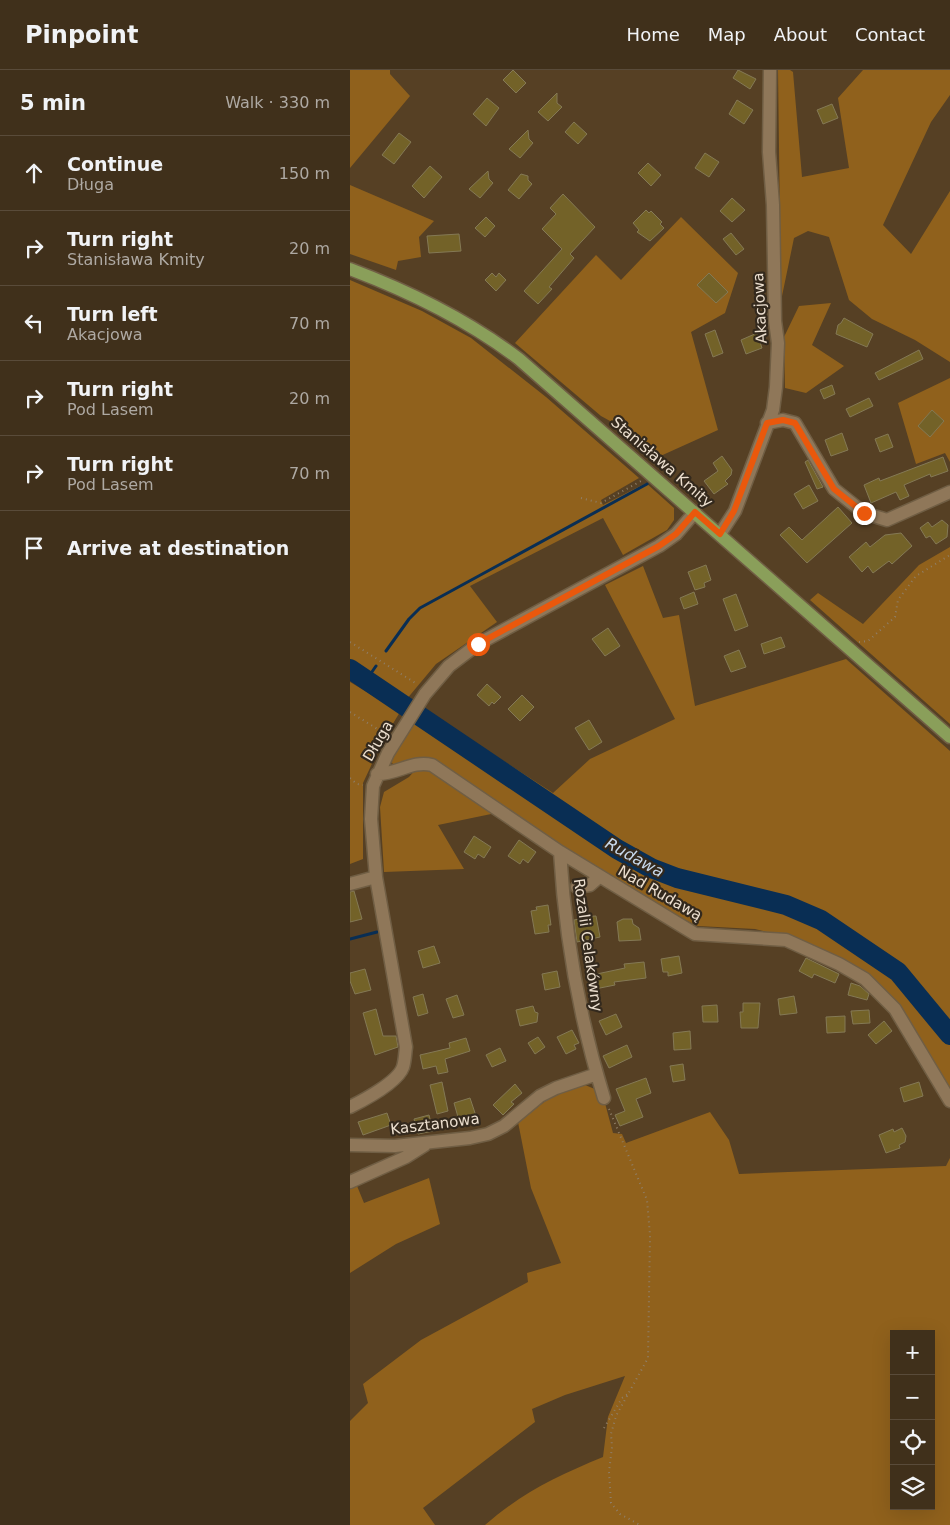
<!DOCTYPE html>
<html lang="en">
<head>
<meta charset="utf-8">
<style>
	:root { --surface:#40301b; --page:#473824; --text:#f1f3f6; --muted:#aea9a3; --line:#594b3a }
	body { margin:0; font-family:"DejaVu Sans",sans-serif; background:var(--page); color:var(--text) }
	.controls { position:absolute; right:15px; bottom:15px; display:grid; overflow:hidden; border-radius:0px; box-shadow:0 5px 20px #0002 }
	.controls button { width:45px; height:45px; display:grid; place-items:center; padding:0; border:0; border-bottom:1px solid var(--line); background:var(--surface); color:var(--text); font:25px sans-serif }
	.stop { position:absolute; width:15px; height:15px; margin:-11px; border:4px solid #ea580c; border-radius:50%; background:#fff }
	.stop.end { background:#ea580c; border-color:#fff; box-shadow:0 1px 5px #0008 }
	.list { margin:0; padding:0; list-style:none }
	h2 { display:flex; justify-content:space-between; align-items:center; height:65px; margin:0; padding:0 20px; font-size:21px }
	h2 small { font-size:16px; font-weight:400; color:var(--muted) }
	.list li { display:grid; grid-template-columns:32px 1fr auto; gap:15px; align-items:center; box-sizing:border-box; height:75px; padding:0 20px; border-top:1px solid var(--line) }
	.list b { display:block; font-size:19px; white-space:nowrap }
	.list p { margin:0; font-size:16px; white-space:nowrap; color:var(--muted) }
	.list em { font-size:16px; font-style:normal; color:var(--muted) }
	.icon { flex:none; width:28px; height:28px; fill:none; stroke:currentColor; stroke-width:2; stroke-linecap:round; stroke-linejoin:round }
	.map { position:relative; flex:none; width:600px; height:1455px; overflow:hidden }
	header { display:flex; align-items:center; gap:30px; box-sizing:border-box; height:70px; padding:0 25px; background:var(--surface); border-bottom:1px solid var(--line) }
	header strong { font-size:24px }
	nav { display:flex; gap:28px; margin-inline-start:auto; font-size:18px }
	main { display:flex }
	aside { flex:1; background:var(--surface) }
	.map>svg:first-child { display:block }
	.green { fill:#90611c; fill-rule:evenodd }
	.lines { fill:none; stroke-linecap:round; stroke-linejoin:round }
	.stream { stroke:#092e54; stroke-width:3 }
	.river { stroke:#092e54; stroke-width:20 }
	.building { fill:#736228; stroke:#847955 }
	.minor-casing { stroke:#705e44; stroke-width:15 }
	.major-casing { stroke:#705e44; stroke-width:15 }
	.path { stroke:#907e66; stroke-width:2; stroke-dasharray:1 4; stroke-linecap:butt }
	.minor { stroke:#8f7759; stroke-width:12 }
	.major { stroke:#8a9f5a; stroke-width:12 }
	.route { stroke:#ea580c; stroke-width:6 }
	.labels { text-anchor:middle; stroke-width:4.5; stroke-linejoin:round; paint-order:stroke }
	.street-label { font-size:15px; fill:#ecdfcf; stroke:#33291d }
	.water-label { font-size:16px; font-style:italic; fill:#c7d8eb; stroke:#33291d }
</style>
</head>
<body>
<header>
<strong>Pinpoint</strong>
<nav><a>Home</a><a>Map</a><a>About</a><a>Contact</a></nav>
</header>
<main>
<aside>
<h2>5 min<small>Walk · 330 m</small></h2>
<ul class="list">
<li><svg class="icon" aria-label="ahead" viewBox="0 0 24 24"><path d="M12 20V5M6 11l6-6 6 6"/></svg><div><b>Continue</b><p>Długa</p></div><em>150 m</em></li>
<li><svg class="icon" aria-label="right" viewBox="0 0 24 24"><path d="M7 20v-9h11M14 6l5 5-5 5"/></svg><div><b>Turn right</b><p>Stanisława Kmity</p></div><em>20 m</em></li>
<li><svg class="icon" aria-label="left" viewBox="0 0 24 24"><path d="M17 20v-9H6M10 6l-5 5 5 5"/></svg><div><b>Turn left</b><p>Akacjowa</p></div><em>70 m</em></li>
<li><svg class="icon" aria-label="right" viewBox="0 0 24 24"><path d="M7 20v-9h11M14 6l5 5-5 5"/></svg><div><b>Turn right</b><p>Pod Lasem</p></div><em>20 m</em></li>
<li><svg class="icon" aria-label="right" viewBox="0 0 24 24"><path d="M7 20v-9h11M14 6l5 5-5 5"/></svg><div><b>Turn right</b><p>Pod Lasem</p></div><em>70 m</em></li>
<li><svg class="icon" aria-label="arrive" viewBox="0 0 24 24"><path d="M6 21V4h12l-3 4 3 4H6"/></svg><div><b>Arrive at destination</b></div></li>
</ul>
</aside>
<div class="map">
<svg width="600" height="1455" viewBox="0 0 600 1455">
	<rect width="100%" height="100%" fill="#564024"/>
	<path class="green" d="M0 0H40V4L60 26 0 98Z
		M428 0H440L443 2 452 107 499 98 488 28 513 0H600V25L581 52 533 155 561 184 600 121V292L565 270 522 249 499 230 479 167 458 161 444 168 431 231Z
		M0 115 84 151 69 167 71 187 48 191 46 200 0 184Z
		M331 147 388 203 375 243 341 262 368 360 306 388 271 357 251 346 165 273 246 185 271 210Z
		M0 210 72 241 121 268 196 327 289 408 251 430 253 435 296 413 324 438V450L317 460 273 485 253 448 120 516 147 552 86 594 56 630 0 597Z
		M481 233 462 275 494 296 456 323 435 318 434 267 449 236Z
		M600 308V392L595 383 566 394 548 333Z
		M600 477V654L460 530 468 523 513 554 569 495Z
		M293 496 313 548 329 545 345 636 496 589 600 681V1023L534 919 441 868 405 859 348 856 314 840 258 809 86 694 44 696 41 691V685L75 640 203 723 240 689 325 649 255 515Z
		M0 612 50 642 33 670 13 713V789L0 794Z
		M67 698 85 702 146 743 88 755 114 799 34 802 30 737 34 722 59 707Z
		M235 1015 252 1022 263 1063 272 1064 276 1073 360 1042 379 1070 389 1104 596 1096 600 1088V1455H135C173 1422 207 1406 253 1387L258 1347 275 1306 215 1325 182 1339 185 1352 73 1438 85 1455H0V1351L18 1333 13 1314 71 1270 178 1212 177 1203 211 1193 181 1118 168 1052 206 1023ZM544 1264H581V1436H544Z
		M79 1108 90 1154 46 1174 0 1203V1114L5 1111 14 1133Z"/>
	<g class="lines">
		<path class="stream" d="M36 581 59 549 70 538 297 414
			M17 609 26 596
			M0 869 27 862"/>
		<path class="river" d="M0 599 267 779 301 798 327 808 436 835 471 850 548 902 600 965"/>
	</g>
	<path class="building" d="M163 0 176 13 166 23 153 10Z
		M388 0 406 9 400 19 383 8Z
		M207 23V33L212 37 198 51 188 42Z
		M137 28 149 38 136 56 123 44Z
		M387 30 403 40 394 54 379 44Z
		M482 34 488 48 473 54 467 40Z
		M224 52 237 64 228 74 215 62Z
		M178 60 179 69 183 73 170 88 159 79Z
		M49 63 61 72 44 94 32 85Z
		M355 83 369 92 359 107 345 98Z
		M298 93 311 105 301 116 288 103Z
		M80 96 92 107 74 128 62 116Z
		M138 101 139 109 143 113 130 128 119 119Z
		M171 104 178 106V110L182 114 169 129 158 120Z
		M213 124 245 157 220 184 224 188 199 217 202 219 188 234 174 221 212 179 192 159 206 144 200 138Z
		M382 128 395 140 382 152 370 141Z
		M296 140 299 143 301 141 312 152 310 154 314 158 300 171 287 162 289 160 283 153Z
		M136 147 145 156 135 167 125 158Z
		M381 163 394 179 386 185 373 169Z
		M109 164 111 181 79 183 77 166Z
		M142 203 146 207 149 203 156 210 146 221 135 210Z
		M359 203 378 222 366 233 347 215Z
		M494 248 523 264 517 277 486 264 488 255 491 253Z
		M365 260 373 283 363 287 355 264Z
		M407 263 412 278 396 284 391 270Z
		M569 280 573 289 529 310 525 303Z
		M482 315 485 324 474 329 470 320Z
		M519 328 523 336 500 347 496 339Z
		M582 340 594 351 580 367 568 356Z
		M492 363 498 380 481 386 475 370Z
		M538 364 543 377 530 382 525 369Z
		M372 386 382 400 381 405 375 411 378 414 364 424 354 411 368 401 363 393Z
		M593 387 598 401 581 407 580 404 554 415 559 426 550 430 546 422 521 433 514 415 529 408 530 411Z
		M458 390 473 417 467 419 455 392Z
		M459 415 468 431 453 439 444 424Z
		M488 437 502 453 457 493 430 465 439 457 452 470Z
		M592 450 598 455 597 467 586 474 580 466 576 468 570 458 578 452 582 457Z
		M551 463 562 476 542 494 539 491 523 503 518 496 512 502 499 487 516 472 520 477 535 465Z
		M356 495 361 510 354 513 355 517 345 520 338 502Z
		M344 522 348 534 334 539 330 528Z
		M386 524 398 556 385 561 373 529Z
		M258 558 270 576 255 586 242 569Z
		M431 567 435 577 414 584 411 574Z
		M389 580 396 597 381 602 374 586Z
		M137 614 151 627 144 634 142 632 139 636 127 625Z
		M172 625 184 637 170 651 158 639Z
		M239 650 252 672 239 680 225 658Z
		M124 766 141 777 134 788 128 784 125 789 114 782Z
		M169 770 186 782 178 793 173 789 170 794 158 786Z
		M4 821 12 849 0 852V822Z
		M198 835 201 855H198L199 862 185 864 181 841 187 840 186 837Z
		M246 846 250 867 227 872 224 850 229 849 228 847Z
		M273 849H282L283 854 289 858 291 870 269 871 267 852Z
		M84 876 90 893 73 898 68 881Z
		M329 886 332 903 318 906V902H313L311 889Z
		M456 888 489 904 485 913 464 904 462 908 449 901Z
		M294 892 296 908 264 912 265 915 245 919 242 905 275 898 274 894Z
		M15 899 21 920 5 924 0 911V903Z
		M207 901 210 917 195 920 192 904Z
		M501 913 510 916 519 924 517 930 498 925Z
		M73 924 78 943 68 946 63 927Z
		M107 925 114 945 103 948 96 929Z
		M444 926 447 943 430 945 428 929Z
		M393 933H410L408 958H391L390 942H393Z
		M367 935 368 952H353L352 936Z
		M183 936 185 942 188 943 187 952 170 956 166 940Z
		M26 939 33 966H46L48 977 25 985 13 943Z
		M519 940 520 953 503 954 501 941Z
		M266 944 272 957 256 965 249 951Z
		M495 946V962L477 963 476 947Z
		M534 951 542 961 526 974 518 965Z
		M222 960 229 973 224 975 226 979 216 984 207 967Z
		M340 961 341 979 324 980 323 963Z
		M188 967 195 977 185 984 178 973Z
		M116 968 120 981 95 989 98 1002 88 1004 86 996 73 999 70 985 100 978 99 973Z
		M277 975 282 987 259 998 253 986Z
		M150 978 156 991 142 997 136 985Z
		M333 994 335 1010 323 1012 320 996Z
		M296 1008 301 1023 286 1029 293 1047 270 1056 265 1045 275 1041 266 1019Z
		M92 1012 98 1041 87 1044 80 1015Z
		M569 1012 573 1026 554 1032 550 1018Z
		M165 1014 172 1023 161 1032 164 1034 153 1045 143 1035Z
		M120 1028 127 1049 110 1054 104 1033Z
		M37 1043 41 1055 13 1065 8 1052Z
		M79 1045 83 1061 68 1064 64 1049Z
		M552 1058 556 1066 555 1072 549 1075 550 1078 536 1083 529 1065 543 1059 544 1062Z"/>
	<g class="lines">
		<g class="minor-casing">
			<path id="minor" d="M417 353 433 350 445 353 484 419 514 443 537 450 600 422
				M370 464 385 441 423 340 426 317 428 273 425 251 423 135 419 82 420 0
				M27 704C46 705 62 690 82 695L210 782 345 864 436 870 489 894 515 909 545 939 600 1031
				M210 782C215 868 229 947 254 1028
				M0 814 26 807
				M227 817 240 815 249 807
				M0 1037C14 1030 48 1012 53 997 55 991 55 984 56 977L26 807 21 749 23 716 38 683 75 624 99 596 128 574 309 476 326 464 345 442
				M0 1075 45 1076 120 1068 138 1064 154 1056 190 1026 206 1018 247 1004
				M0 1112 56 1087 75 1075"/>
		</g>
		<g class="major-casing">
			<path id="major" d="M0 199C61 222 118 250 169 289L600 667"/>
		</g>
		<path class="path" d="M231 428 251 433 291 411
			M0 572 67 614
			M509 572 518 571 545 547 548 530 566 506 600 485
			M0 642 37 665
			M0 708 7 714 13 715
			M259 1039 297 1130 300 1165 298 1288 266 1346 261 1364 262 1377 259 1402 261 1433 270 1444 290 1455
			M254 1358 272 1328 278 1324"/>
		<use href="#minor" class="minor"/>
		<use href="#major" class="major"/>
	</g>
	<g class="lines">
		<path class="route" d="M128 574 309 476 326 464 345 442 370 464 384 441 417 353 433 350 445 353 484 419 514 443"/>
	</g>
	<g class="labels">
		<g class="street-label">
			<text transform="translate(410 238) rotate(-93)" y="5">Akacjowa</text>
			<text transform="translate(312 392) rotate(41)" y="5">Stanisława Kmity</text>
			<text transform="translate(28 671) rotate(-60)" y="5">Długa</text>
			<text transform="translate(310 823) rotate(30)" y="5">Nad Rudawą</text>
			<text transform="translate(238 875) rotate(82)" y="5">Rozalii Celakówny</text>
			<text transform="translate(85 1054) rotate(-7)" y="5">Kasztanowa</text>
		</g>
		<g class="water-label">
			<text transform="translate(285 787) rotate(29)" y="6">Rudawa</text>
		</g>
	</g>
</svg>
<div class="controls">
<button>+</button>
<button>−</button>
<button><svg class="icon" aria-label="locate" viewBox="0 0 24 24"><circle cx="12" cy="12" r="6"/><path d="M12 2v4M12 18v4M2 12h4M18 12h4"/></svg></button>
<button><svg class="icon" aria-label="layers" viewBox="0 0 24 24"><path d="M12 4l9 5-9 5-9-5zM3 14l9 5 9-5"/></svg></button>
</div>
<div class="stop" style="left:128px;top:574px"></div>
<div class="stop end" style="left:514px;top:443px"></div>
</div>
</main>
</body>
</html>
